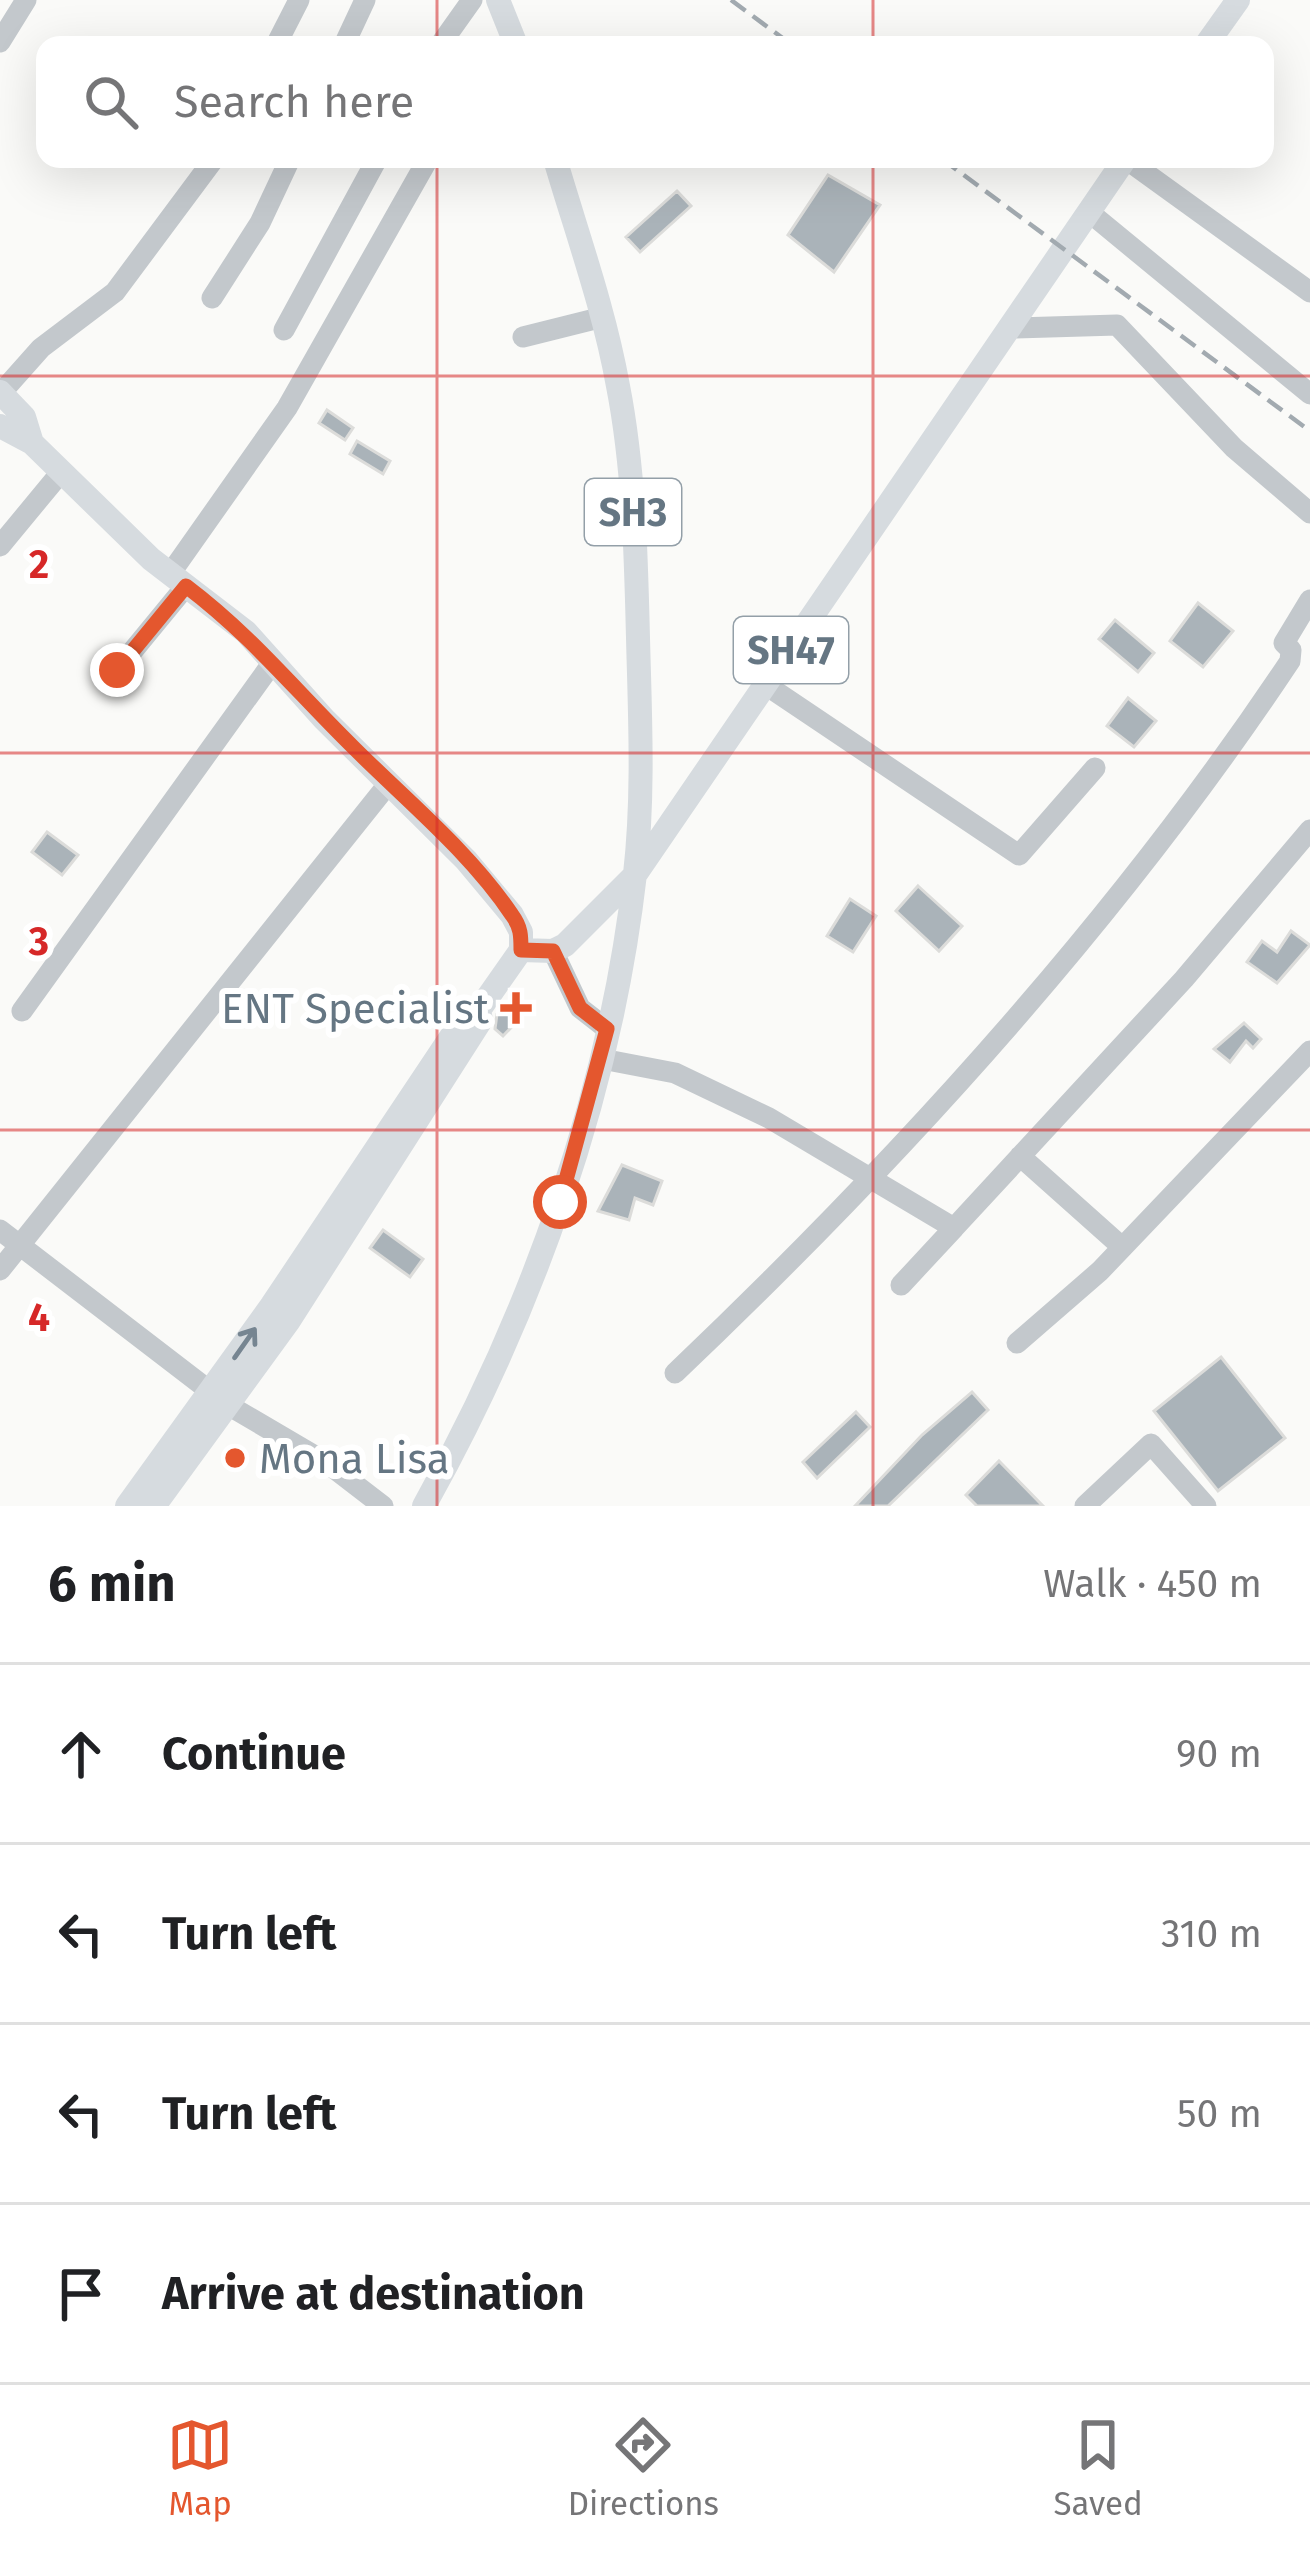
<!DOCTYPE html>
<html lang="en">
<head>
<meta charset="utf-8">
<style>
	:root { --surface:#fff; --page:#f6f6f6; --text:#202124; --muted:#757577; --line:#e0e0e0; --accent:#e4572e }
	body { margin:0; font-family:"Fira Sans",sans-serif; background:var(--page); color:var(--text) }
	.stop { position:absolute; width:36px; height:36px; margin:-27px; border:9px solid #e4572e; border-radius:50%; background:#fff }
	.stop.end { background:#e4572e; border-color:#fff; box-shadow:0 3px 12px #0008 }
	.list { margin:0; padding:0; list-style:none }
	h2 { display:flex; justify-content:space-between; align-items:center; height:156px; margin:0; padding:0 48px; font-size:51px }
	h2 small { font-size:39px; font-weight:400; color:var(--muted) }
	.list li { display:grid; grid-template-columns:78px 1fr auto; gap:36px; align-items:center; box-sizing:border-box; height:180px; padding:0 48px; border-top:3px solid var(--line) }
	.list b { display:block; font-size:45px; white-space:nowrap }
	.list em { font-size:39px; font-style:normal; color:var(--muted) }
	.icon { flex:none; width:66px; height:66px; fill:none; stroke:currentColor; stroke-width:2; stroke-linecap:round; stroke-linejoin:round }
	.map { position:relative; flex:none; width:1310px; height:1506px; overflow:hidden }
	.search { position:absolute; background:var(--surface); box-shadow:0 12px 48px #0002; left:36px; right:36px; top:36px; height:132px; display:flex; align-items:center; gap:30px; box-sizing:border-box; padding:0 42px; border-radius:24px; color:var(--muted); font-size:45px }
	.sheet { height:876px; background:var(--surface) }
	nav { display:flex; justify-content:space-around; align-items:center; box-sizing:border-box; height:168px; border-top:3px solid var(--line); background:var(--surface); font-size:33px; color:var(--muted) }
	nav a { display:grid; justify-items:center; gap:6px }
	nav .on { color:var(--accent) }
	.map>svg:first-child { display:block }
	.building { fill:#aab3b9; stroke:#dcdcda; stroke-width:3 }
	.lines { fill:none; stroke-linecap:round; stroke-linejoin:round }
	.minor { stroke:#c3c8cc; stroke-width:21 }
	.major { stroke:#d6dbdf; stroke-width:24 }
	.rail { stroke:#a2aab0; stroke-width:4.5; stroke-dasharray:18 9; stroke-linecap:butt }
	.oneway { stroke:#768591 }
	.route { stroke:#e4572e; stroke-width:15 }
	.grid { fill:none; stroke:#d62828; stroke-width:3; stroke-opacity:0.55 }
	.poi-dot { fill:#e4572e; stroke:#fff; stroke-width:4.5 }
	.labels { text-anchor:middle; stroke-width:12; stroke-linejoin:round; paint-order:stroke }
	.shield { fill:#fff; stroke:#939fa8; stroke-width:3 }
	.shield-label { font-size:39px; font-weight:bold; fill:#657683 }
	.poi-label { font-size:42px; fill:#657683; stroke:#fff; text-anchor:end }
	.grid-label { font-size:39px; text-anchor:middle; font-weight:bold; fill:#d62828; stroke:#fff; stroke-width:12; stroke-linejoin:round; paint-order:stroke }
</style>
</head>
<body>
<div class="map">
<svg width="1310" height="1506" viewBox="0 0 1310 1506">
	<rect width="100%" height="100%" fill="#fafaf8"/>
	<path class="building" d="M828 175 880 205 834 272 788 235Z
		M677 191 691 206 640 252 626 237Z
		M327 410 353 428 345 440 319 423Z
		M357 441 390 461 383 474 350 454Z
		M1198 603 1233 631 1203 667 1170 641Z
		M1115 620 1154 653 1138 672 1099 639Z
		M1128 698 1156 721 1134 747 1107 726Z
		M47 832 78 855 62 875 32 852Z
		M918 886 962 926 939 951 896 911Z
		M850 899 876 916 853 952 827 936Z
		M1291 931 1310 945 1277 983 1247 962 1262 941 1277 952Z
		M513 997 527 1011 503 1036 495 1029 497 1014Z
		M1244 1023 1261 1039 1253 1048 1246 1041 1230 1062 1214 1049Z
		M622 1165 662 1181 653 1205 635 1198 629 1220 598 1211Z
		M383 1230 423 1259 410 1277 370 1248Z
		M1221 1357 1285 1438 1218 1491 1154 1411Z
		M972 1392 988 1410 888 1506H855L922 1435Z
		M856 1412 870 1427 817 1478 803 1462Z
		M999 1461 1043 1506H977L966 1495Z"/>
	<g class="lines">
		<path class="minor" d="M0 42 26 0
			M276 45 299 0
			M344 45 365 0
			M440 45 472 0
			M1126 159 1310 292
			M1089 212 1310 394
			M212 298 260 223 290 159
			M1012 328 1117 325 1234 448 1310 513
			M284 330 377 159
			M523 337 603 317
			M1 393 41 348 115 292 214 159
			M0 546 62 471
			M170 574 287 408 428 159
			M117 670 186 586
			M766 685 1019 855 1095 768
			M553 951 580 1008 607 1029
			M22 1011 273 662
			M602 1059 675 1073 769 1118 954 1228 1184 979 1310 830
			M1020 1156 1122 1247
			M0 1230 228 1405 327 1463 383 1506
			M0 1270 389 783
			M901 1285 954 1228
			M1017 1343 1100 1271 1310 1051
			M675 1373C901 1158 1117 921 1290 661L1291 650 1284 643 1310 600
			M1085 1506 1151 1444 1206 1506"/>
		<path class="major" d="M498 0 516 45
			M1206 45 1238 0
			M0 392 24 417 32 443
			M0 426 32 443 151 559 246 632 324 719 466 860 512 915 521 932V950L479 1010 481 1020 288 1322 154 1506
			M521 950 553 951 565 945 635 875 1125 159
			M127 1506 272 1305 453 1034
			M424 1506C532 1313 610 1094 635 874 644 796 640 716 638 638 636 555 634 468 618 386 604 308 577 234 555 159"/>
		<path class="rail" d="M731 0 792 45
			M942 159 1310 431"/>
	</g>
	<defs><path id="oneway-shaft" d="M-6 0H5M1.5-3L5.5 0L1.5 3" fill="none" stroke-width="1.6" stroke-linecap="round" stroke-linejoin="round" transform="scale(3)"/></defs>
	<use class="oneway" href="#oneway-shaft" transform="translate(245 1343) rotate(-55)"/>
	<g class="lines">
		<path class="route" d="M117 670 186 586C252 636 294 689 353 747 406 800 470 852 512 915 521 927 521 936 521 950L553 951 580 1008 607 1029 560 1202"/>
	</g>
	<path class="grid" d="M437 0V45M873 0V45M437 159V1506M873 159V1506M0 376H1310M0 753H1310M0 1130H1310"/>
	<g class="poi-dot">
		<path d="M510 990h12v12h12v12h-12v12h-12v-12h-12v-12h12z"/>
		<circle cx="235" cy="1458" r="12"/>
	</g>
	<g class="labels">
		<g class="shield">
			<rect x="585" y="479" width="96" height="66" rx="9"/>
			<rect x="734" y="617" width="114" height="66" rx="9"/>
		</g>
		<g class="shield-label">
			<text x="633" y="526">SH3</text>
			<text x="791" y="664">SH47</text>
		</g>
		<g class="poi-label">
			<text x="489" y="1023">ENT Specialist</text>
			<text x="259" y="1473" text-anchor="start">Mona Lisa</text>
		</g>
	</g>
	<g class="grid-label">
		<text x="39" y="578">2</text>
		<text x="39" y="955">3</text>
		<text x="39" y="1331">4</text>
	</g>
</svg>
<div class="stop" style="left:560px;top:1202px"></div>
<div class="stop end" style="left:117px;top:670px"></div>
<div class="search"><svg class="icon" aria-label="search" viewBox="0 0 24 24"><circle cx="10" cy="10" r="6"/><path d="M15 15l6 6"/></svg>Search here</div>
</div>
<section class="sheet">
<h2>6 min<small>Walk · 450 m</small></h2>
<ul class="list">
<li><svg class="icon" aria-label="ahead" viewBox="0 0 24 24"><path d="M12 20V5M6 11l6-6 6 6"/></svg><div><b>Continue</b></div><em>90 m</em></li>
<li><svg class="icon" aria-label="left" viewBox="0 0 24 24"><path d="M17 20v-9H6M10 6l-5 5 5 5"/></svg><div><b>Turn left</b></div><em>310 m</em></li>
<li><svg class="icon" aria-label="left" viewBox="0 0 24 24"><path d="M17 20v-9H6M10 6l-5 5 5 5"/></svg><div><b>Turn left</b></div><em>50 m</em></li>
<li><svg class="icon" aria-label="arrive" viewBox="0 0 24 24"><path d="M6 21V4h12l-3 4 3 4H6"/></svg><div><b>Arrive at destination</b></div></li>
</ul>
</section>
<nav>
<a class="on"><svg class="icon" aria-label="map" viewBox="0 0 24 24"><path d="M3 6l6-2 6 2 6-2v14l-6 2-6-2-6 2zM9 4v14M15 6v14"/></svg>Map</a>
<a><svg class="icon" aria-label="directions" viewBox="0 0 24 24"><path d="M12 3l9 9-9 9-9-9zM9 14v-3h6M13 9l2 2-2 2"/></svg>Directions</a>
<a><svg class="icon" aria-label="saved" viewBox="0 0 24 24"><path d="M7 4h10v16l-5-4-5 4z"/></svg>Saved</a>
</nav>
</body>
</html>
